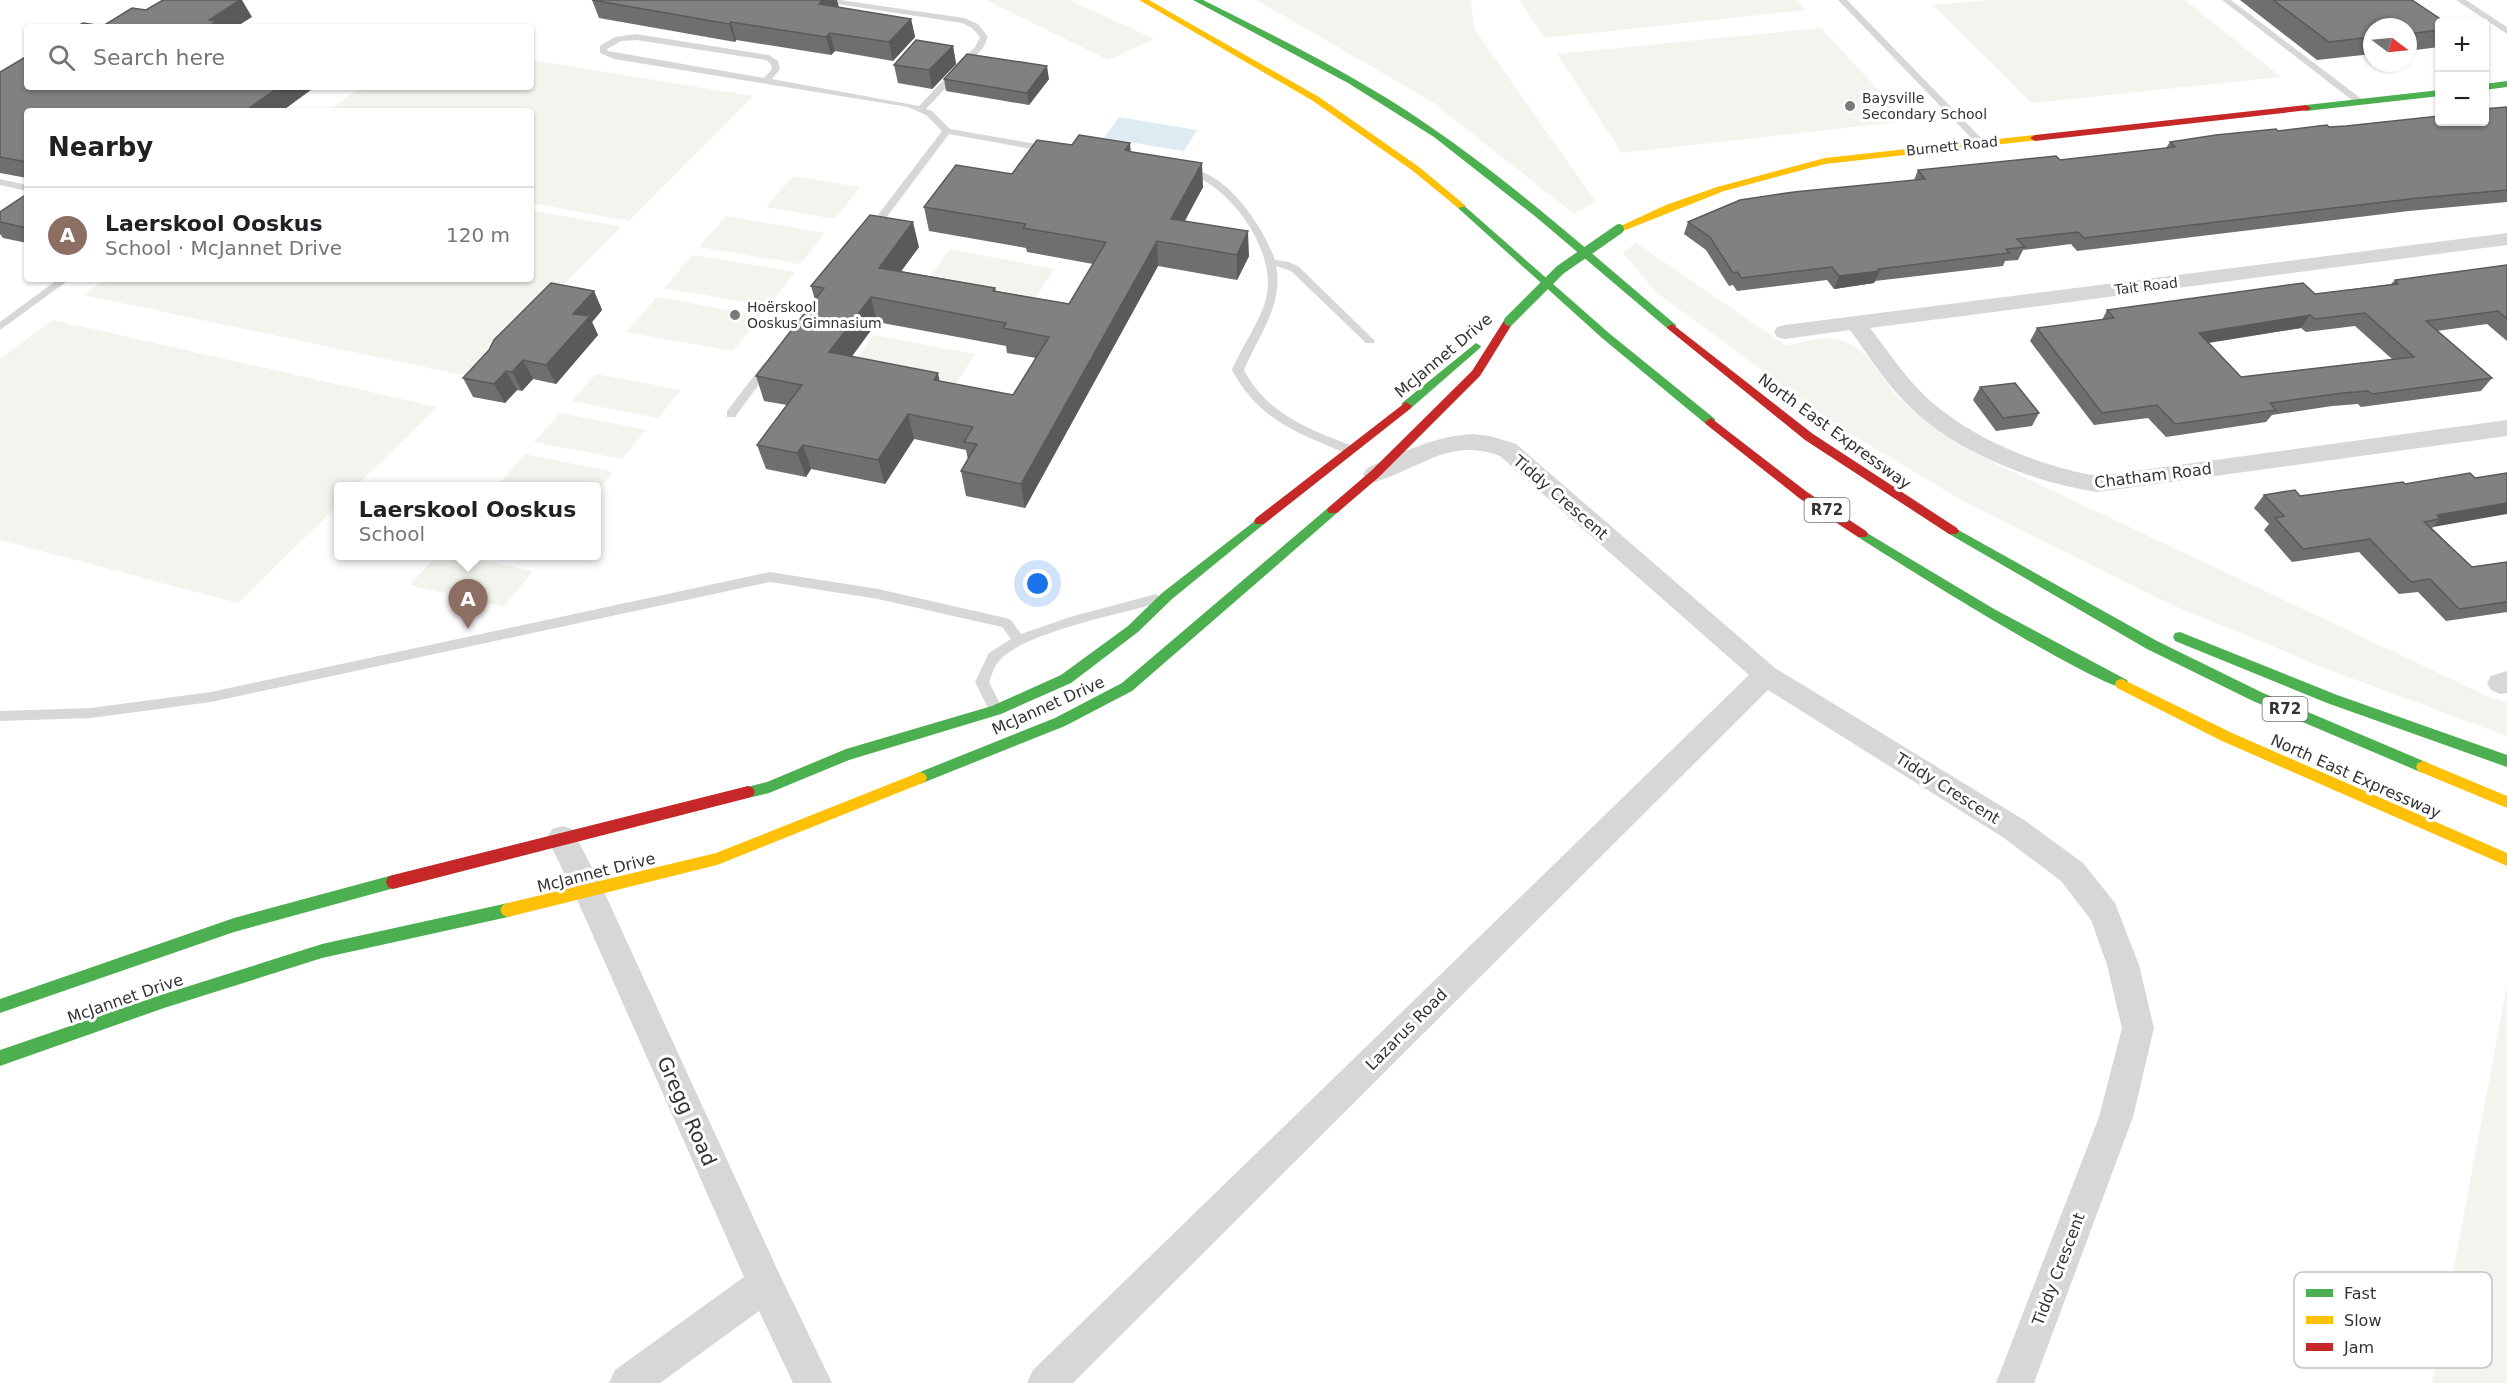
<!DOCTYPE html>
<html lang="en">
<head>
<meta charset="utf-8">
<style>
	:root { --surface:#fff; --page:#f2f2f2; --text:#202124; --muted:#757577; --line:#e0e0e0; --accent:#2563eb }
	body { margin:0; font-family:"DejaVu Sans",sans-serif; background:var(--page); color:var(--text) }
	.controls { position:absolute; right:18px; top:18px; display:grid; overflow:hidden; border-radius:6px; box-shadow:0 2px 4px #0004 }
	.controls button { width:54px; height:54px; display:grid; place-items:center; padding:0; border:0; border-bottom:2px solid var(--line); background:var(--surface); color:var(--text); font:30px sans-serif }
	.compass { position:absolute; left:2363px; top:18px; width:54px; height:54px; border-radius:50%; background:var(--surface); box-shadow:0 2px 4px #0004; rotate:106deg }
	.you { position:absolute; left:1038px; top:584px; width:21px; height:21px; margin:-15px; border:4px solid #fff; border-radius:50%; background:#1a73e8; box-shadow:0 0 0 9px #1a73e833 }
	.badge { display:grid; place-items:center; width:39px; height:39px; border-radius:50%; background:var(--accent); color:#fff; font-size:20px; font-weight:700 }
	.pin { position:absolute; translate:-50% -50px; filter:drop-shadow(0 2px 3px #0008) }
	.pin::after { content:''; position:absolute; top:32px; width:21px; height:18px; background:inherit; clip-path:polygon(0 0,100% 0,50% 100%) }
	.popup { position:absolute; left:334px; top:482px; width:267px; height:78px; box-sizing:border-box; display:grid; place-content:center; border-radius:6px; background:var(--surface); filter:drop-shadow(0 2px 4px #0005); font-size:20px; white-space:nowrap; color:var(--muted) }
	.popup b { font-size:22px; color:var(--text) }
	.popup::after { content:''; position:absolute; left:50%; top:100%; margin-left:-12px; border:12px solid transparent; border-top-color:var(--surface) }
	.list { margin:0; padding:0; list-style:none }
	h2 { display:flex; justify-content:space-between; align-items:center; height:78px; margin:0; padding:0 24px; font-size:26px }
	h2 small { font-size:20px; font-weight:400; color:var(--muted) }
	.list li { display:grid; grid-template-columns:39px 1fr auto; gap:18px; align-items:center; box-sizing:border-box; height:96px; padding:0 24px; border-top:2px solid var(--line) }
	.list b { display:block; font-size:22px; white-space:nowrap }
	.list p { margin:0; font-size:20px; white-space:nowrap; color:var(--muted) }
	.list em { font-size:20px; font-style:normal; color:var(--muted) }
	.icon { flex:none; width:33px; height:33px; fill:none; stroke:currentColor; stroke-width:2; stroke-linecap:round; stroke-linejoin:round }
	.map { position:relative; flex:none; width:2507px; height:1383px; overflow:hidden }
	.search { position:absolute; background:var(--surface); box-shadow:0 2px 4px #0004; left:24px; top:24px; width:510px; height:66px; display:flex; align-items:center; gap:15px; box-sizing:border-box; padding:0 21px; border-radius:6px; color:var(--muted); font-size:22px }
	.panel { position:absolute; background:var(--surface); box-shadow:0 2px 4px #0004; left:24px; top:108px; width:510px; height:174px; border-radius:6px }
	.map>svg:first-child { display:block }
	.green { fill:#f1f5ed }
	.water { fill:#ddebf3 }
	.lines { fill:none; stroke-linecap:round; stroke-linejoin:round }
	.lane { fill:#d7d7d7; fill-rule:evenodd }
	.street { fill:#d7d7d7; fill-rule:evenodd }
	.fast { fill:#4caf50; fill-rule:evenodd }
	.slow { fill:#ffc107; fill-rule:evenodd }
	.jam { fill:#c62828; fill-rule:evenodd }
	.fast-bridge { stroke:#4caf50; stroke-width:10 }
	.wall { fill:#6f6f6f; fill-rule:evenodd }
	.shaded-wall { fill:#5a5a5a }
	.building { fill:#818181; stroke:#5a5a5a; stroke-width:1.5; fill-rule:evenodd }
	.poi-dot { fill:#7a7a7a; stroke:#fff; stroke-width:2 }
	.labels { text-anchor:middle; stroke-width:6; stroke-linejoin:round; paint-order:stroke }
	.far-poi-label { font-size:14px; fill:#333; stroke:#fff; text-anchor:start }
	.far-street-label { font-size:14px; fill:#333; stroke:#fff }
	.shield { fill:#fff; stroke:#707070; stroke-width:1.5 }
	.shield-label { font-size:15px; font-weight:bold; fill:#333 }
	.street-label { font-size:16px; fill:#333; stroke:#fff }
	.near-street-label { font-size:20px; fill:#333; stroke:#fff }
	.key { fill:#fff; stroke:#c2c2c2; stroke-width:1.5 }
	.key-label { font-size:16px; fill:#333 }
</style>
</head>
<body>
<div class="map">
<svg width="2507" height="1383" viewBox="0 0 2507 1383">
	<rect width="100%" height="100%" fill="#fff"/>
	<path class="green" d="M986 0H1069L1154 39 1108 60Z
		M1256 0H1470L1475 30 1596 202 1574 214 1431 101Z
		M1519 0H1797L1806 10 1545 38Z
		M1988 0H2185L2281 77 2032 103 1933 5Z
		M1821 28 1907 121 1622 153 1557 54Z
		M531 60 753 96 629 221 531 203V111H329L361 87H531Z
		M793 176 860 187 835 219 766 207Z
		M531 210 621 227 472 377 84 295 105 279H531Z
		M726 216 825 233 800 264 699 247Z
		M1636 243 1787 346C1808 340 1830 333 1850 344 1873 356 1883 382 1900 399 1928 427 1961 445 1996 464L2487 696 2507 703V736L2332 671 2170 604 1963 501 1839 427 1657 293 1623 253Z
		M950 249 1054 269 1032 303 926 283Z
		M693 255 795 272 768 306 664 288Z
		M657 297 761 316 733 351 626 332Z
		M53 320 437 407 356 486H339V504L238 603 0 540V359Z
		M874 335 975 354 952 390 849 369Z
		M596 374 681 390 658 418 572 401Z
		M560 413 646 430 622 459 534 442Z
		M525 454 613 472 597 492V486L498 485Z
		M436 556H461L533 571 504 607 410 585Z
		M2507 985V1383H2432Z"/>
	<path class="water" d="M1119 117 1197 130 1184 151 1104 138Z"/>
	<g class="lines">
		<path class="lane" d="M820 0H840L964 18 978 24 988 37 983 48 926 109 932 111 950 129 1048 146 1053 149 1048 152 949 134 874 234 870 235 865 232 942 131 926 115 908 107 614 59 600 53V46L615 37 636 34 769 55 778 61 780 69 772 79 919 106 975 47 980 37 972 28 962 23 824 2ZM636 40 766 60 771 64 772 69 764 78 608 51 607 49 621 41Z
			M1838 0H1847L1984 141V145H1978Z
			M2222 0H2231L2363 100V104H2357Z
			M2456 0H2466L2507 27V34Z
			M1182 169C1222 164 1264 227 1275 260L1289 262 1299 267 1375 341 1374 343H1366L1291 271 1276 266C1284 305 1258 336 1244 370 1266 413 1309 430 1353 446L1355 449 1353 452C1344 454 1334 448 1326 445 1284 428 1254 411 1232 370 1242 346 1259 324 1266 299 1276 258 1244 208 1211 185 1203 179 1192 176 1182 173Z
			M0 179 27 185V191L0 185Z
			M57 280 62 279 66 282 0 330V322Z
			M767 362 771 364V368L735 417H727V411L763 364Z
			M770 572 878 589 1006 618 1011 620 1021 634 1070 617 1156 594 1162 599 1161 602C1123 614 1023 632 999 661 994 666 992 675 989 682L1003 710 1001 714H991L975 682 989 653 1011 639 1002 627 878 599 770 582 211 702 91 718 0 721V711L91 708 211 692Z"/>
		<path class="street" d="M2507 233V245L1870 328C1888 351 1904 376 1925 396 1968 437 2040 467 2098 476L2507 420V436L2098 492C2035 483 1955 452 1909 406 1886 384 1869 356 1850 330L1785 339 1777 337 1774 332 1777 327 1785 325Z
			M1473 434 1490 436 1516 444 1775 668 2024 820 2083 863 2115 903 2139 965 2154 1028 2133 1117 2034 1383H1996L2099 1117 2122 1028 2107 965 2091 920 2061 881 2004 838 1768 690 1073 1383H1027L1033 1370 1749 675 1500 456C1449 437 1420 469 1375 482L1367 480 1363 474 1367 468C1401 453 1434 436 1473 434Z
			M2507 671V693L2500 694 2491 690 2487 683 2491 676Z
			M562 826 572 829 600 883 778 1271 832 1383H793L759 1311 660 1383H609L615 1370 744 1277 575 895 547 838 552 829Z"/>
		<path class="fast" d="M1193 0H1203C1271 34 1340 68 1404 109 1501 172 1587 250 1676 325V329H1668L1536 217 1434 137 1348 83Z
			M2507 81V87L2484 90V84Z
			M2440 90V96L2306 111 2301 108 2306 105Z
			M1461 203 1610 334 1715 419V425H1707L1602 338 1458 208 1456 206Z
			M1476 343 1481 346 1480 348 1410 409H1402V403Z
			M1333 506 1337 507 1339 510 1337 513 1132 691 1065 726 920 784 915 782 913 778 915 774 1055 718 1122 683 1329 507Z
			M1260 517 1264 518 1266 521 1264 524 1172 599 1138 632 1071 683 1001 714 849 760 769 793 748 798 743 796 741 792 743 788 767 782 846 749 992 706 1061 675 1128 626 1162 593Z
			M1953 527 2157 641 2263 693 2428 763 2430 767 2428 771 2423 773 2418 771 2253 701 2147 649 1949 534 1947 531Z
			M1862 530 1994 609 2127 680 2129 684 2127 688C2107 694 1889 557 1858 537L1856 534 1858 531Z
			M2180 632 2337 695 2507 755V767L2327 703 2175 641 2173 637 2175 633Z
			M393 875 398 877 400 882 398 887 234 932 0 1013V999L234 918Z
			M508 903 513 905 516 910 513 915 508 917 322 958 164 1008 0 1066V1050L164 994 322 944Z"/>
		<path class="slow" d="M1139 0H1149L1319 97 1419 167 1466 206 1458 208 1413 171 1313 101Z
			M2035 135 2038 136V140L1825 164 1724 191 1623 231 1619 232 1614 229 1666 205 1717 187 1825 158Z
			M2122 679 2232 733 2507 853V866L2222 741 2117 688 2115 684 2117 680Z
			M2423 761 2507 796V808L2418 771 2416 767 2418 763Z
			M920 772 925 774 927 778 925 782 717 865 508 917 503 915 500 910 503 905 508 903 716 853Z"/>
		<path class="jam" d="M2306 105 2311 108 2309 110 2035 141 2030 138 2035 135Z
			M1509 318 1514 321 1480 376 1379 477 1337 513H1329L1327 510 1329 507 1371 471 1472 371 1505 319Z
			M1672 324 1813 434 1957 528 1959 531 1957 534H1949L1805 440 1668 329 1667 327Z
			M1406 402 1412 406 1410 409 1264 524H1256L1254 521 1256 518Z
			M1711 418 1807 492 1866 531 1868 534 1866 537H1858L1799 498 1707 425 1705 422Z
			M748 786 753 788 755 792 753 796 748 798 393 889 388 887 386 882 388 877 393 875Z"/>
		<path class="fast-bridge" d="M1509 321 1560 270 1619 229"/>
	</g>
	<path class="wall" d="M592 0 839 7H838L911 19 915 37 893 61 835 51 831 55 736 40 735 42 599 18Z
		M2240 0H2412L2439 22V47L2408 51V27H2372V54L2317 60Z
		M953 46 956 64 932 89 898 83 894 65Z
		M0 72 312 89 282 111H27V178L0 173Z
		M944 79H1049L1029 105 946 91Z
		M2507 107V202L2409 211 2077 251 2071 244 2023 250 2018 260 2005 261 2003 266 1875 281 1874 283 1834 289 1827 280 1737 291 1733 285 1729 286 1706 250 1684 234 1688 222 1914 180 1918 170 2060 160 2166 148 2170 142 2278 131 2329 127 2439 122Z
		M1072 145 1130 151 1203 187 1185 221 1249 256 1237 280 1158 266 1025 508 966 496 961 471 968 460 966 450 914 439 885 484 811 469 806 477 766 469 757 445 787 405 764 401 756 376 815 300 811 286 919 247 901 271 995 288 996 291 1069 304 1093 264 1027 252 1026 248 929 231 924 207 1012 174ZM877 322 1006 346 1007 353 1036 358 1013 395 940 381 852 356Z
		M27 194V243L3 238 0 234V212Z
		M2507 265V341L2487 324 2437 331 2492 378 2481 391 2361 407 2358 404 2332 406 2272 415 2266 422 2166 437 2148 418 2094 425 2030 341 2037 328 2102 320 2107 310 2315 294 2391 284 2395 280ZM2355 326 2392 359 2241 377 2209 343 2301 328 2306 332Z
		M594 291 602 310 592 322 598 335 556 384 533 379 522 391 517 390 505 403 473 397 463 378Z
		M1980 387 2039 413 2032 426 1996 431 1973 400Z
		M2507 473 2432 528 2472 567 2507 562V612L2446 621 2418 592 2399 594 2359 552 2292 562 2264 530 2269 524 2254 508 2264 495 2300 496 2405 484 2475 478Z"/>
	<path class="shaded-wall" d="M240 0H242L252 17 236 27H207L209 20Z
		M823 0H837L839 7 823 22 819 4Z
		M911 19 915 37 893 61 889 42Z
		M731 22 736 40 735 42 729 24Z
		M830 33 835 51 831 55 826 37Z
		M953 46 956 64 932 89 929 70Z
		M1047 66 1049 79 1029 105 1027 93Z
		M279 87H311L312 89 282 111H245Z
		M1130 143 1132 167 1125 150Z
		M1202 163 1203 187 1172 243 1171 219Z
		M913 222 919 247 886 292 879 268Z
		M1248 231 1249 256 1237 280V255Z
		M1157 241 1158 266 1025 508 1021 484Z
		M1880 271 1874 283 1834 289 1839 276Z
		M594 291 602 310 592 322 598 335 556 384 546 365 573 314Z
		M871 297 877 322 837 377 829 352Z
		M2310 315 2301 328 2191 345 2199 333Z
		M523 360 533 379 522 391 512 372Z
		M506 371 517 390 505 403 494 384Z
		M938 373 943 398 934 380Z
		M908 414 914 439 885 484 878 460Z
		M803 445 811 469 806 477 797 453Z
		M2507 503V514L2433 527 2440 519 2437 515Z"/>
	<path class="building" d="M163 0H240L209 20 216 21 207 27H76L83 23 103 26 132 8 146 10Z
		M592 0H823L819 4 911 19 889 42 830 33 826 37 731 22 729 24Z
		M2273 0H2412L2445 22H2439V30L2408 34V27H2372V37L2329 42Z
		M916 40 953 46 929 70 894 65Z
		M967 54 1047 66 1027 93 944 79Z
		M27 56V87H279L245 111H228L223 110 221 111H27V162L0 157V72Z
		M2507 107V190L2418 198 2084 238 2078 232 2017 239 2025 247 2006 249 2009 253 1878 269 1880 271 1839 276 1832 267 1741 278 1738 272 1733 273 1710 237 1688 222 1740 200 1794 192 1925 179 1918 170 2056 156 2060 160 2175 147 2170 142 2216 135 2276 129 2278 131 2327 125 2329 127 2346 126 2439 116V122H2484V109Z
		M1079 135 1130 143 1125 150 1132 152 1202 163 1171 219 1248 231 1237 255 1157 241 1021 484 961 471 977 444 964 442 973 427 908 414 878 460 803 445 797 453 757 445 802 385 756 376 824 288 811 286 870 215 913 222 879 268 995 288 993 291 1069 304 1106 242 1023 228 1026 224 924 207 956 165 1012 174 1037 140 1072 145ZM871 297 1006 323 1003 328 1049 337 1013 395 934 380 938 373 829 352Z
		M27 194V228L0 222V212Z
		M2507 265V319L2498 311 2426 321 2492 378 2372 394 2368 391 2343 393 2270 403 2276 410 2175 424 2157 405 2102 413 2037 328 2114 318 2107 310 2274 287 2303 283 2315 294 2398 284 2395 280ZM2365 313 2414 357 2241 377 2199 333 2310 315 2315 319Z
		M551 283 594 291 573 314 590 316 546 365 523 360 512 372 506 371 494 384 463 378 489 350 494 340Z
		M2015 383 2039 413 2003 418 1980 387Z
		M2470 473 2475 478 2507 473V503L2437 515 2440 519 2424 522 2472 567 2507 562V602L2459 609 2430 579 2411 582 2370 539 2303 549 2275 518 2284 516 2264 495 2295 490 2300 496 2403 482 2405 484Z"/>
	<g class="poi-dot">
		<circle cx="1850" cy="106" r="6"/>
		<circle cx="735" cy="315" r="6"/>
	</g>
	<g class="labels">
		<g class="far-poi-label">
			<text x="1862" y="103">Baysville<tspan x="1862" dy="16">Secondary School</tspan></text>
			<text x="747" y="312">Hoërskool<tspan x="747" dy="16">Ooskus Gimnasium</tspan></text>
		</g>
		<g class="far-street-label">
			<text transform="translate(1952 146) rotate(-6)" y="5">Burnett Road</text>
			<text transform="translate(2146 286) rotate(-7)" y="5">Tait Road</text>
		</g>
		<g class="shield">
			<rect x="1804.5" y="498" width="45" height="24" rx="4.5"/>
			<rect x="2262.5" y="697" width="45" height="24" rx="4.5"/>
		</g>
		<g class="shield-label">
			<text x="1827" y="515">R72</text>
			<text x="2285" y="714">R72</text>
		</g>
		<g class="street-label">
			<text transform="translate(1443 355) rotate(-40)" y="6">McJannet Drive</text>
			<text transform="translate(1835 431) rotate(36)" y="6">North East Expressway</text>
			<text transform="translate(2153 475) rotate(-7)" y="6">Chatham Road</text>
			<text transform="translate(1561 497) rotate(41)" y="6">Tiddy Crescent</text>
			<text transform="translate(1048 705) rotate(-24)" y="6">McJannet Drive</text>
			<text transform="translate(2356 776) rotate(24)" y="6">North East Expressway</text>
			<text transform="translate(1948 788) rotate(32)" y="6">Tiddy Crescent</text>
			<text transform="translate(596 872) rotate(-14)" y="6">McJannet Drive</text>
			<text transform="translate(125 998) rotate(-19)" y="6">McJannet Drive</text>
			<text transform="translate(1406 1029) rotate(-45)" y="6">Lazarus Road</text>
			<text transform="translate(2058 1269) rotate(-69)" y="6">Tiddy Crescent</text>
		</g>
		<g class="near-street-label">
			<text transform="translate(687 1111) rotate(66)" y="7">Gregg Road</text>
		</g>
	</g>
	<rect x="2294" y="1272" width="198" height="96" rx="9" class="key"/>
	<rect x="2306" y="1289" width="27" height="8" fill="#4caf50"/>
	<rect x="2306" y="1316" width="27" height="8" fill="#ffc107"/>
	<rect x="2306" y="1343" width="27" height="8" fill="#c62828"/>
	<g class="key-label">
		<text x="2344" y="1299">Fast</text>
		<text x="2344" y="1326">Slow</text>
		<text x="2344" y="1353">Jam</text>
	</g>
</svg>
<div class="controls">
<button>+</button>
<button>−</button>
</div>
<svg class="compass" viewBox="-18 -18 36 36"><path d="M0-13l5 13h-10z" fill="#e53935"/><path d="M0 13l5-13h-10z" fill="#757577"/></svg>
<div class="you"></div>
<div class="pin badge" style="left:468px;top:629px;background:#8d6e63">A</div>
<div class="popup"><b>Laerskool Ooskus</b>School</div>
<div class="search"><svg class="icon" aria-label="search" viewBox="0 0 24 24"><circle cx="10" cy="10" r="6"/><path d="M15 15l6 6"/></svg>Search here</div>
<section class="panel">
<h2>Nearby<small></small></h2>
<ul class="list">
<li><span class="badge" style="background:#8d6e63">A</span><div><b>Laerskool Ooskus</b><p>School · McJannet Drive</p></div><em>120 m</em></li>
</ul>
</section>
</div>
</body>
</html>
